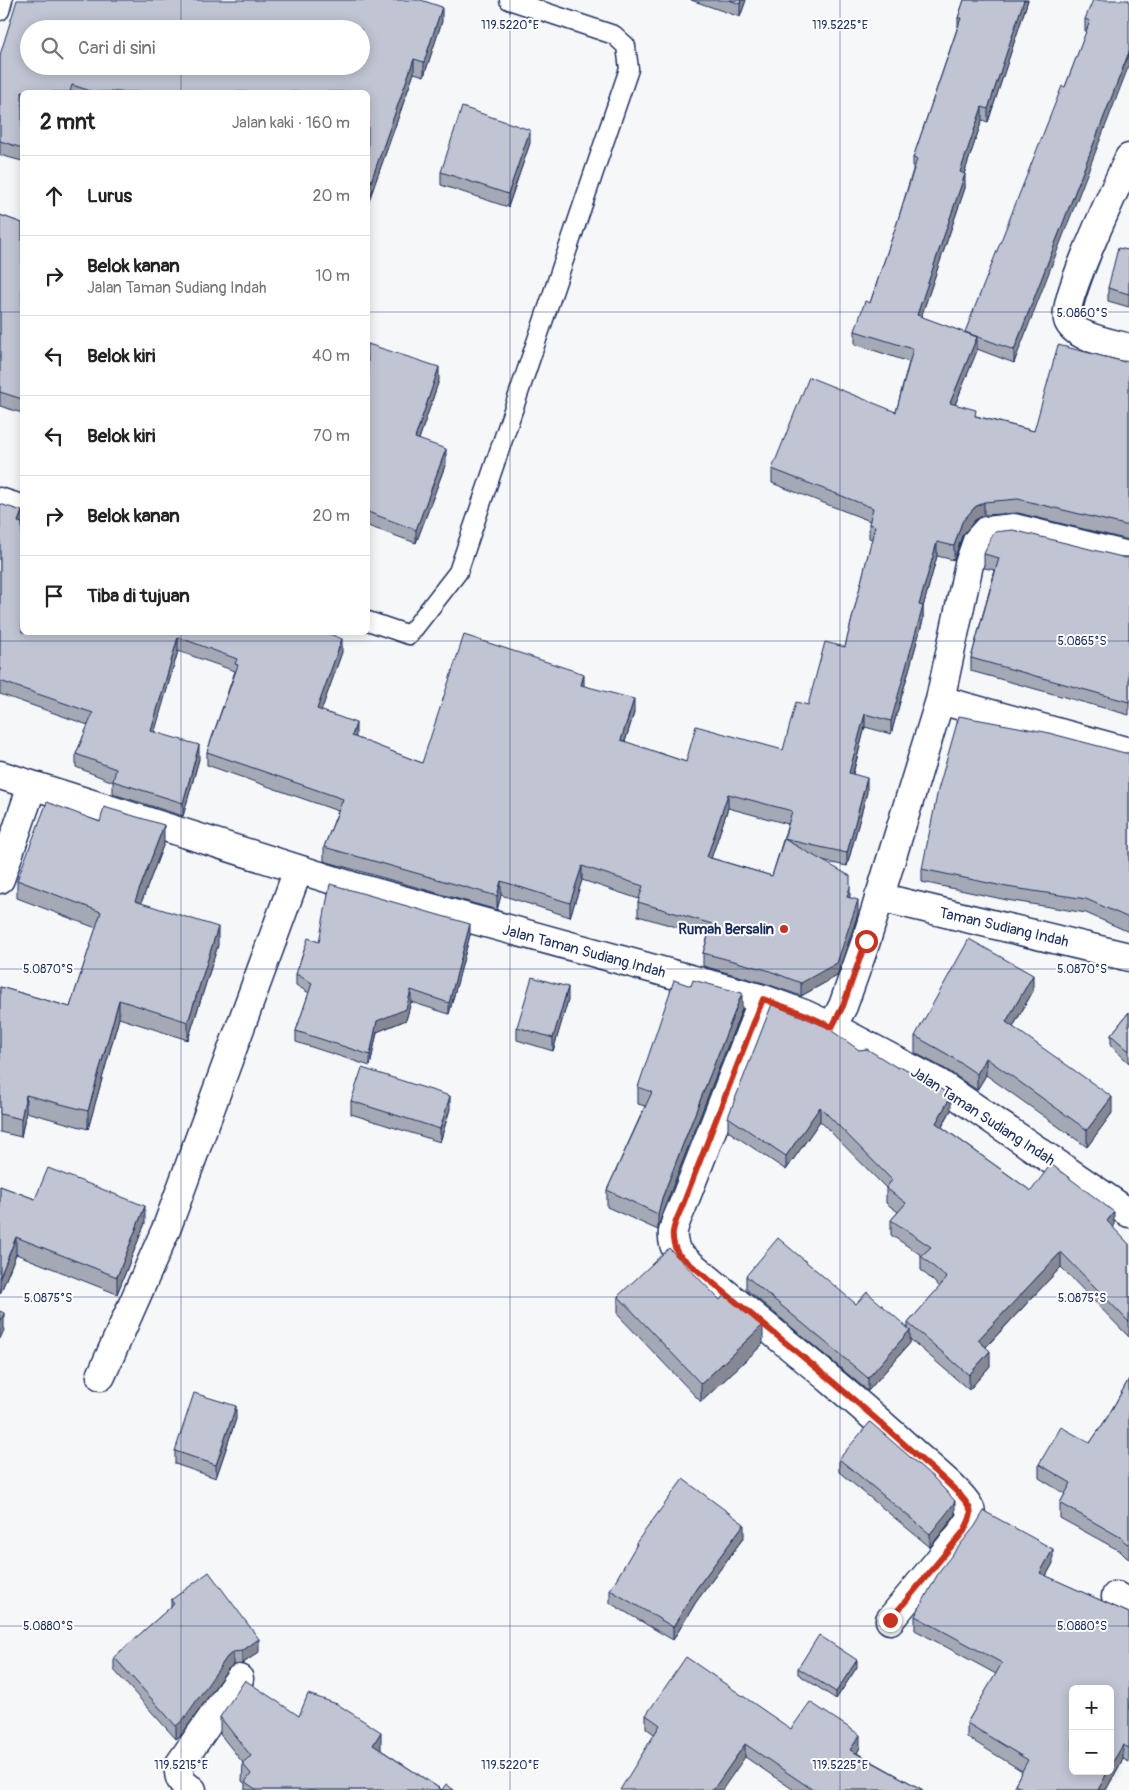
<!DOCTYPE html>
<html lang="id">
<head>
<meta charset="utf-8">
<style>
	:root { --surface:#fff; --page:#f2f2f2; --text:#222; --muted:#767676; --line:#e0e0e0 }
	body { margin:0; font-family:Pangolin,sans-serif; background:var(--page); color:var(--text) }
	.controls { position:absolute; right:15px; bottom:15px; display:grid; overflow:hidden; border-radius:8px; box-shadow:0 2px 12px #0003 }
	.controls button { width:45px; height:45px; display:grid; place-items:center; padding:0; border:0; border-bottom:1px solid var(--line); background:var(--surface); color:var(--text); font:25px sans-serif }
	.stop { position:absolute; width:15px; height:15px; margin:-11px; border:4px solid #c8321e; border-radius:50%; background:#fff }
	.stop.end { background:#c8321e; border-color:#fff; box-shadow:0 1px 5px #0008 }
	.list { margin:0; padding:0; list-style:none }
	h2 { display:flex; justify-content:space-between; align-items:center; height:65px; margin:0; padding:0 20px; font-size:21px }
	h2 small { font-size:16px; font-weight:400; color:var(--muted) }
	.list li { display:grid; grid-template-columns:32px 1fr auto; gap:15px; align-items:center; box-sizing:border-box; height:80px; padding:0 20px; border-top:1px solid var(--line) }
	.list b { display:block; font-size:19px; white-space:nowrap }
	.list p { margin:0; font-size:16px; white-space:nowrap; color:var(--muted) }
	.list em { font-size:16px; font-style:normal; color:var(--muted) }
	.icon { flex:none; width:28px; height:28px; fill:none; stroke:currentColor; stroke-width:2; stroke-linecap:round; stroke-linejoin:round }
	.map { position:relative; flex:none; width:1129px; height:1790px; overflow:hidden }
	.search { position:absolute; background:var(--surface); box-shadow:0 2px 12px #0003; left:20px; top:20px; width:350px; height:55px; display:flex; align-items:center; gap:12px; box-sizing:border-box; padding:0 18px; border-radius:28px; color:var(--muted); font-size:19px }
	.panel { position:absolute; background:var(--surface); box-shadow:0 2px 12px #0003; left:20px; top:90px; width:350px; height:545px; border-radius:8px }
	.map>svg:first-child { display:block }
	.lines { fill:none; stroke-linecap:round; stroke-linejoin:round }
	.lane-casing { stroke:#1b2f5e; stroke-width:21 }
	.street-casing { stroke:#1b2f5e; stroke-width:31 }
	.lane { stroke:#fff; stroke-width:18 }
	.street { stroke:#fff; stroke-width:28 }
	.wall { fill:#a5a9b5; stroke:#1b2f5e; fill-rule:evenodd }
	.shaded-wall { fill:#868994; stroke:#1b2f5e }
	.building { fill:#c0c4d3; stroke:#1b2f5e; fill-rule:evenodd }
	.route { stroke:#c8321e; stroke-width:6 }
	.ticks { fill:none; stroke:#1b2f5e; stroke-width:1; stroke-opacity:0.45 }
	.poi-dot { fill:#c8321e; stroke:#fff; stroke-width:2 }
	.labels { text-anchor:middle; stroke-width:4; stroke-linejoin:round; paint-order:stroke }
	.street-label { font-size:15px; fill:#1b2f5e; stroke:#fff }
	.poi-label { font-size:15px; font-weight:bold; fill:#1b2f5e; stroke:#fff; text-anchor:end }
	.ticks-label { font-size:12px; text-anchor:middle; fill:#1b2f5e; stroke:#fff; stroke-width:4; stroke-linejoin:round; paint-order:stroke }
</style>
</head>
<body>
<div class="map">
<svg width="1129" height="1790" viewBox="0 0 1129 1790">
	<rect width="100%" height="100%" fill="#f6f7f9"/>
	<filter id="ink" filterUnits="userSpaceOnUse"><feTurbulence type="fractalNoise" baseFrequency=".02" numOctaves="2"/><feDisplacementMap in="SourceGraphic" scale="10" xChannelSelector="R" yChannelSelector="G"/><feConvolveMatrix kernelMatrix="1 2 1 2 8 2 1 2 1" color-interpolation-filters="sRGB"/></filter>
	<g filter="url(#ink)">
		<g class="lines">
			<g class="lane-casing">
				<path id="lane" d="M0 11 3 0
					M0 497 22 504
					M368 621 409 635 458 572 629 69 626 46 614 35 509 0"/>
			</g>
			<g class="street-casing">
				<path id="street" d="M1129 158C1118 183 1061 301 1068 320 1074 338 1112 343 1129 348
					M940 700 1129 752
					M0 775 355 887 763 999 804 1014 832 1027 940 1084 1129 1213
					M0 879 32 786
					M879 897 1129 957
					M763 999 682 1207C674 1225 668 1235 678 1254 757 1320 839 1384 915 1454 928 1466 962 1493 969 1507 974 1515 967 1524 963 1531L890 1620
					M832 1027 843 1006 866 941 940 700 969 564 977 541 986 531 1014 528 1129 556
					M101 1376 167 1227 298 870
					M1116 1596 1129 1603
					M192 1790C181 1783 178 1778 179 1765L239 1679"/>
			</g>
			<use href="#lane" class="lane"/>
			<use href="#street" class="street"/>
		</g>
		<path class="wall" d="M691 0H746L740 17Z
			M964 0H1028L988 122 982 120 964 174 965 188 921 317 965 333 1065 87 1086 33 1085 32V19L1129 0 1014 363 977 349 955 405 976 416 1034 431 1125 362 1129 361V540L1018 513 984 515 975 520 962 536 954 560 937 556 923 607V620L891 734 865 727 853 774 867 792 847 866 822 861 850 898 858 914 837 976 801 996 767 984 703 966V953L708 936 638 916V902L639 899 582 880 570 917 501 895 497 910 324 861V847L338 811 207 765V752L235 671 178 651 154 732 199 759 183 816 113 794V782L76 767V754L88 725 0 694V504L22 523V632H325L342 652 321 711 356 737V738L422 763 584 686 634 713 625 742 686 762 783 750 808 705 845 647 872 539 869 538V524L870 521 772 483V469L896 412 909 362 855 344V331L870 303 897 223 913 170V158L958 26V18ZM728 808 788 824 772 876 711 858Z
			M442 21 424 76 414 73 368 203V92H22V161L0 155V55Z
			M530 143 508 207 441 185V172Z
			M0 215 22 223V413L0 406Z
			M1129 248V307L1108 301V288Z
			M368 344 439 380 419 439 446 463 416 543 368 526Z
			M984 554 1129 557V715L971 671V658L995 570 984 568Z
			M1125 753H1129V932L1086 913 1007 900 922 882V869Z
			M100 822 164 843 141 903 218 945 188 1040 119 1018 88 1129 26 1112 21 1137 0 1132V987L70 1007 96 928 17 898V880Z
			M470 935 449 1014 411 1002 406 1020 377 1032 370 1066 296 1042V1031L309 993 296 985V974L319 942Z
			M1033 991 1013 1027 1112 1113 1087 1147 986 1075 977 1090 947 1070 915 1053V1036Z
			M568 1000 553 1051 517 1040V1027Z
			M742 1009 662 1214 658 1230 607 1207V1190L645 1106 638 1104V1087Z
			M1129 1012V1063L1111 1046V1035Z
			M859 1050 898 1068 951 1110 942 1127 1031 1191 1114 1227 1113 1228 1129 1244V1337L1061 1267 986 1347 990 1366 969 1390 910 1339V1343L868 1391 746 1289V1276L856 1304 908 1328V1323L940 1287 921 1270V1255L891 1235V1220L898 1212 886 1203V1188L820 1121 786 1170 728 1131V1117Z
			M351 1101 450 1109 440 1142 351 1114Z
			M0 1186 35 1199 145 1223 117 1294 16 1254 0 1294Z
			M618 1296 763 1344 701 1402 618 1315Z
			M1129 1379V1559L1126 1557 1120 1551 1060 1518V1503L1065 1494 1039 1478V1464L1090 1443 1107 1418Z
			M236 1419 216 1478 175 1464V1451Z
			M839 1459 955 1514 950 1522 930 1547 839 1472Z
			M744 1537 696 1602 673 1640 610 1603V1590L636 1547V1543Z
			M1053 1563 1046 1576 1129 1613V1762L1123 1759 1106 1790H1015V1784L1022 1771 967 1737V1723L996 1674 915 1630V1616Z
			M171 1600 259 1652 242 1664 233 1665 227 1670 183 1733 176 1739 114 1670V1657L171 1607Z
			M857 1667 836 1699 798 1674V1668Z
			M646 1715 791 1729 860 1748 857 1753 923 1790H794L745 1757 654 1734 646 1728Z
			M299 1716 381 1750 442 1790H454H245V1784L242 1781 243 1763 220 1734V1717Z"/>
		<path class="shaded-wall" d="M741 0H746L740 17V4Z
			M1024 0H1028L988 122V109Z
			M442 7V21L424 76V62Z
			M1129 52V65L1014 363V350Z
			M414 59V73L368 203V190Z
			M982 107V120L960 186V172Z
			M530 130V143L508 207V194Z
			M965 174V188L917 329V315Z
			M977 337V351L950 417V403Z
			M439 367V380L415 451V438Z
			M446 449V463L416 543V530Z
			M984 502V515L975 520 962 536 954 560V546L962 522 975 507Z
			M22 511V524L18 522Z
			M937 542V556L923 607V620L891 734V721L919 605Z
			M178 637V651L151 745V731Z
			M342 639V652L317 723V709Z
			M584 674V688L581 685Z
			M634 699V713L621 754V740Z
			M865 714V727L849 787V773Z
			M356 723V737L352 750V736Z
			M199 745V759L183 816V803Z
			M867 778V792L847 866V853Z
			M728 794V808L707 871V857Z
			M164 825V843L135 919V901Z
			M582 866V880L570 917V903Z
			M501 881V895L497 910V896Z
			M850 887V900L847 897Z
			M858 900V914L837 976 801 996V983Z
			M470 924V935L449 1014V1003Z
			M218 927V945L188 1040V1022Z
			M1033 975V991L1006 1039V1022Z
			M568 987V1000L553 1051V1038Z
			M411 990V1002L406 1020 377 1032 370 1066V1055L377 1021Z
			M742 993V1009L662 1214 658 1230V1214L662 1198Z
			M119 1000V1018L88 1129V1111Z
			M986 1058V1075L977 1090V1074Z
			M26 1095V1112L21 1137V1119Z
			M450 1096V1109L440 1142V1129Z
			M951 1096V1110L936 1137V1123Z
			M1112 1097V1113L1087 1147V1130Z
			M820 1107V1121L786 1170V1156Z
			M145 1206V1223L117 1294V1277Z
			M1114 1212V1227L1107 1236V1221Z
			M16 1237V1254L0 1294V1277Z
			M1061 1252V1267L978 1355V1340Z
			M4 1313V1330L0 1339V1322Z
			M763 1325V1344L701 1402V1384Z
			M910 1330V1343L868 1391V1378Z
			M990 1351V1366L969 1390V1375Z
			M236 1406V1419L216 1478V1465Z
			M955 1501V1514L950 1522 930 1547V1534Z
			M744 1524V1537L696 1602 673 1640V1627L696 1589Z
			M1053 1549V1563L1040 1587V1573Z
			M259 1639V1652L242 1664V1651Z
			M233 1652V1665L227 1670 183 1733 176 1739V1726L227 1657Z
			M857 1660V1667L836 1699V1692Z
			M381 1732V1750L373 1762V1745Z
			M860 1735V1748L850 1763V1750Z
			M745 1744V1757L722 1790H713Z
			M1123 1745V1759L1106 1790H1098L1108 1771H1110V1767Z"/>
		<path class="building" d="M17 0H421L442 7 424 62 414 59 368 190V92H94L72 85 70 92H22V148L0 141V55ZM29 29H361V66H29Z
			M729 0H741L740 4Z
			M964 0H1024L988 109 982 107 960 172 965 174 917 315 977 337 950 403 976 410 975 416 1034 431 1058 345 1125 362V360L1129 361V526L1018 499 984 502 975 507 962 522 954 546 937 542 919 605 923 606 891 721 865 714 849 773 867 778 847 853 784 839 792 811 728 794 707 857 772 876 784 839 850 876V887L847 897 858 900 837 963 801 983 767 970 703 953 712 924 638 902 643 886 582 866 570 903 501 881 497 896 324 847 343 799 207 752 238 665 235 664 237 659 178 637 151 731 199 745 183 803 113 781 116 769 76 754 93 713 0 681V504L22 511 18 522 22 523V632H325L342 639 317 709 356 723 352 736 422 763 464 635 584 674 581 685 634 699 621 740 686 762 696 726 783 750 796 702 808 705 825 642 845 647 875 526 869 524 873 508 772 469 809 377 896 412 913 349 855 331 865 301 870 303 897 223 917 159 913 158 961 18H958Z
			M1093 0H1129V52L1014 350 965 332 1062 86 1065 87 1090 21 1085 19Z
			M462 107 530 130 508 194 441 172Z
			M0 215 22 223V399L0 392Z
			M1118 248 1128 250 1129 248V294L1108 288Z
			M368 344 439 367 415 438 446 449 416 530 368 512Z
			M1013 530 1126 558 1129 557V702L971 658 999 558 984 554 991 536 994 532Z
			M959 716 1045 732 1125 753H1129V918L1086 899 1007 887 922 869 938 790Z
			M47 802 100 822 104 807 164 825 135 901 218 927 188 1022 119 1000 88 1111 26 1095 21 1119 0 1114V987L70 1007 101 912 17 880Z
			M330 884 470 924 449 1003 411 990 406 1009 377 1021 370 1055 296 1031 312 983 296 974 308 938 319 942Z
			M969 939 1033 975 1006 1022 1112 1097 1087 1130 986 1058 977 1074 947 1054 915 1036Z
			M532 977 568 987 553 1038 517 1027Z
			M674 980 691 986 693 980 742 993 662 1198 658 1214 607 1190 652 1092 638 1087Z
			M772 1004 825 1026 859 1050 867 1049 898 1068 900 1066 932 1083 951 1096 936 1123 1031 1191 1051 1164 1114 1212 1107 1221 1129 1244V1322L1061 1252 978 1340 990 1351 969 1375 908 1323 947 1278 921 1256 931 1247 891 1220 906 1203 886 1188 892 1180 820 1107 786 1156 728 1117Z
			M1129 1012V1051L1111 1035Z
			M362 1068 450 1096 440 1129 351 1101Z
			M48 1168 145 1206 117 1277 16 1237 0 1277V1186L35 1199Z
			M778 1238 856 1304 867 1292 910 1330 868 1378 746 1276Z
			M669 1248 720 1300 725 1294 763 1325 701 1384 618 1296Z
			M0 1311 4 1313 0 1322Z
			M1129 1379V1544L1126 1543 1120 1537 1060 1503 1071 1483 1039 1464 1061 1427 1090 1443 1107 1418Z
			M194 1393 236 1406 216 1465 175 1451Z
			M870 1422 934 1478 955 1501 950 1509 930 1534 839 1459Z
			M683 1479 744 1524 696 1589 673 1627 610 1590 637 1544 636 1543Z
			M984 1511 1053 1549 1040 1573 1129 1613V1748L1123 1745 1110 1767V1689H1073V1771H1108L1098 1790H1025L1015 1784 1028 1760 967 1723 1002 1663 915 1616 940 1570 975 1526Z
			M209 1572 259 1639 242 1651 233 1652 227 1657 183 1720 176 1726 114 1657 174 1604 171 1600Z
			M819 1635 857 1660 836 1692 798 1668Z
			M686 1657 791 1729 810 1702 860 1735 850 1750 923 1790H813L745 1744 713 1790H620L660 1725 646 1715Z
			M245 1680 299 1716 308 1694 337 1704 381 1732 373 1745 442 1790 446 1784 454 1790H257L245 1782 251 1774 242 1763 251 1756 220 1717Z"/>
	</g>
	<g class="lines" filter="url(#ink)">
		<path class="route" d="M866 941 843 1006 832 1027 804 1014 763 999 682 1207C674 1225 668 1235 678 1254 757 1320 839 1384 915 1454 928 1466 962 1493 969 1507 974 1515 967 1524 964 1531L890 1620"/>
	</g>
	<path class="ticks" d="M181 0V29M510 0V1790M840 0V1790M181 66V92M0 312H22M368 312H1129M181 632V1790M0 641H1129M0 969H1129M0 1297H1129M0 1626H1129"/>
	<circle class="poi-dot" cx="784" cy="929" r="5"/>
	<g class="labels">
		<g class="street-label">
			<text transform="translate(1004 927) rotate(13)" y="5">Taman Sudiang Indah</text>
			<text transform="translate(584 951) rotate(15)" y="5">Jalan Taman Sudiang Indah</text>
			<text transform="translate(983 1116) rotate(33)" y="5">Jalan Taman Sudiang Indah</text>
		</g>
		<g class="poi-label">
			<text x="774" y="934">Rumah Bersalin</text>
		</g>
	</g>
	<g class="ticks-label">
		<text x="510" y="29">119.5220°E</text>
		<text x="840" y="29">119.5225°E</text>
		<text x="1082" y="317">5.0860°S</text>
		<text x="1082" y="645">5.0865°S</text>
		<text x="48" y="973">5.0870°S</text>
		<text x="1082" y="973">5.0870°S</text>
		<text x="48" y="1302">5.0875°S</text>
		<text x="1082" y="1302">5.0875°S</text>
		<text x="48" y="1630">5.0880°S</text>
		<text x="1082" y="1630">5.0880°S</text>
		<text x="181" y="1769">119.5215°E</text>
		<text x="510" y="1769">119.5220°E</text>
		<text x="840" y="1769">119.5225°E</text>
	</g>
</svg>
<div class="controls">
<button>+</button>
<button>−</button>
</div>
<div class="stop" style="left:866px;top:941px"></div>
<div class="stop end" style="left:890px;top:1620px"></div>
<div class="search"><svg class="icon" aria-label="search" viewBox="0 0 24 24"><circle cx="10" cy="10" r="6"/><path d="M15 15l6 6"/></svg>Cari di sini</div>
<section class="panel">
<h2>2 mnt<small>Jalan kaki · 160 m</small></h2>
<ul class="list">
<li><svg class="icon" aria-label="ahead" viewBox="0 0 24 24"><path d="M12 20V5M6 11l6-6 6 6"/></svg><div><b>Lurus</b></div><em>20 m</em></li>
<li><svg class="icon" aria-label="right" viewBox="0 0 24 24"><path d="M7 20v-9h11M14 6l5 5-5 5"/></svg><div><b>Belok kanan</b><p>Jalan Taman Sudiang Indah</p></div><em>10 m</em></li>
<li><svg class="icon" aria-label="left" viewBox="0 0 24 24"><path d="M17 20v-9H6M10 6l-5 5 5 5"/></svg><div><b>Belok kiri</b></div><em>40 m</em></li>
<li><svg class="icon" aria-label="left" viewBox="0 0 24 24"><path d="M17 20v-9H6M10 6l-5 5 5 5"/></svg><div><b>Belok kiri</b></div><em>70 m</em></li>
<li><svg class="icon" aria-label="right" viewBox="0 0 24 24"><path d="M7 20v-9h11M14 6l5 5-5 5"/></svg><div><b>Belok kanan</b></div><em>20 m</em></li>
<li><svg class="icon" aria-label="arrive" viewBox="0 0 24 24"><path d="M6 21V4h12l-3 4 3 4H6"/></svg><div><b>Tiba di tujuan</b></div></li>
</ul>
</section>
</div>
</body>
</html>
